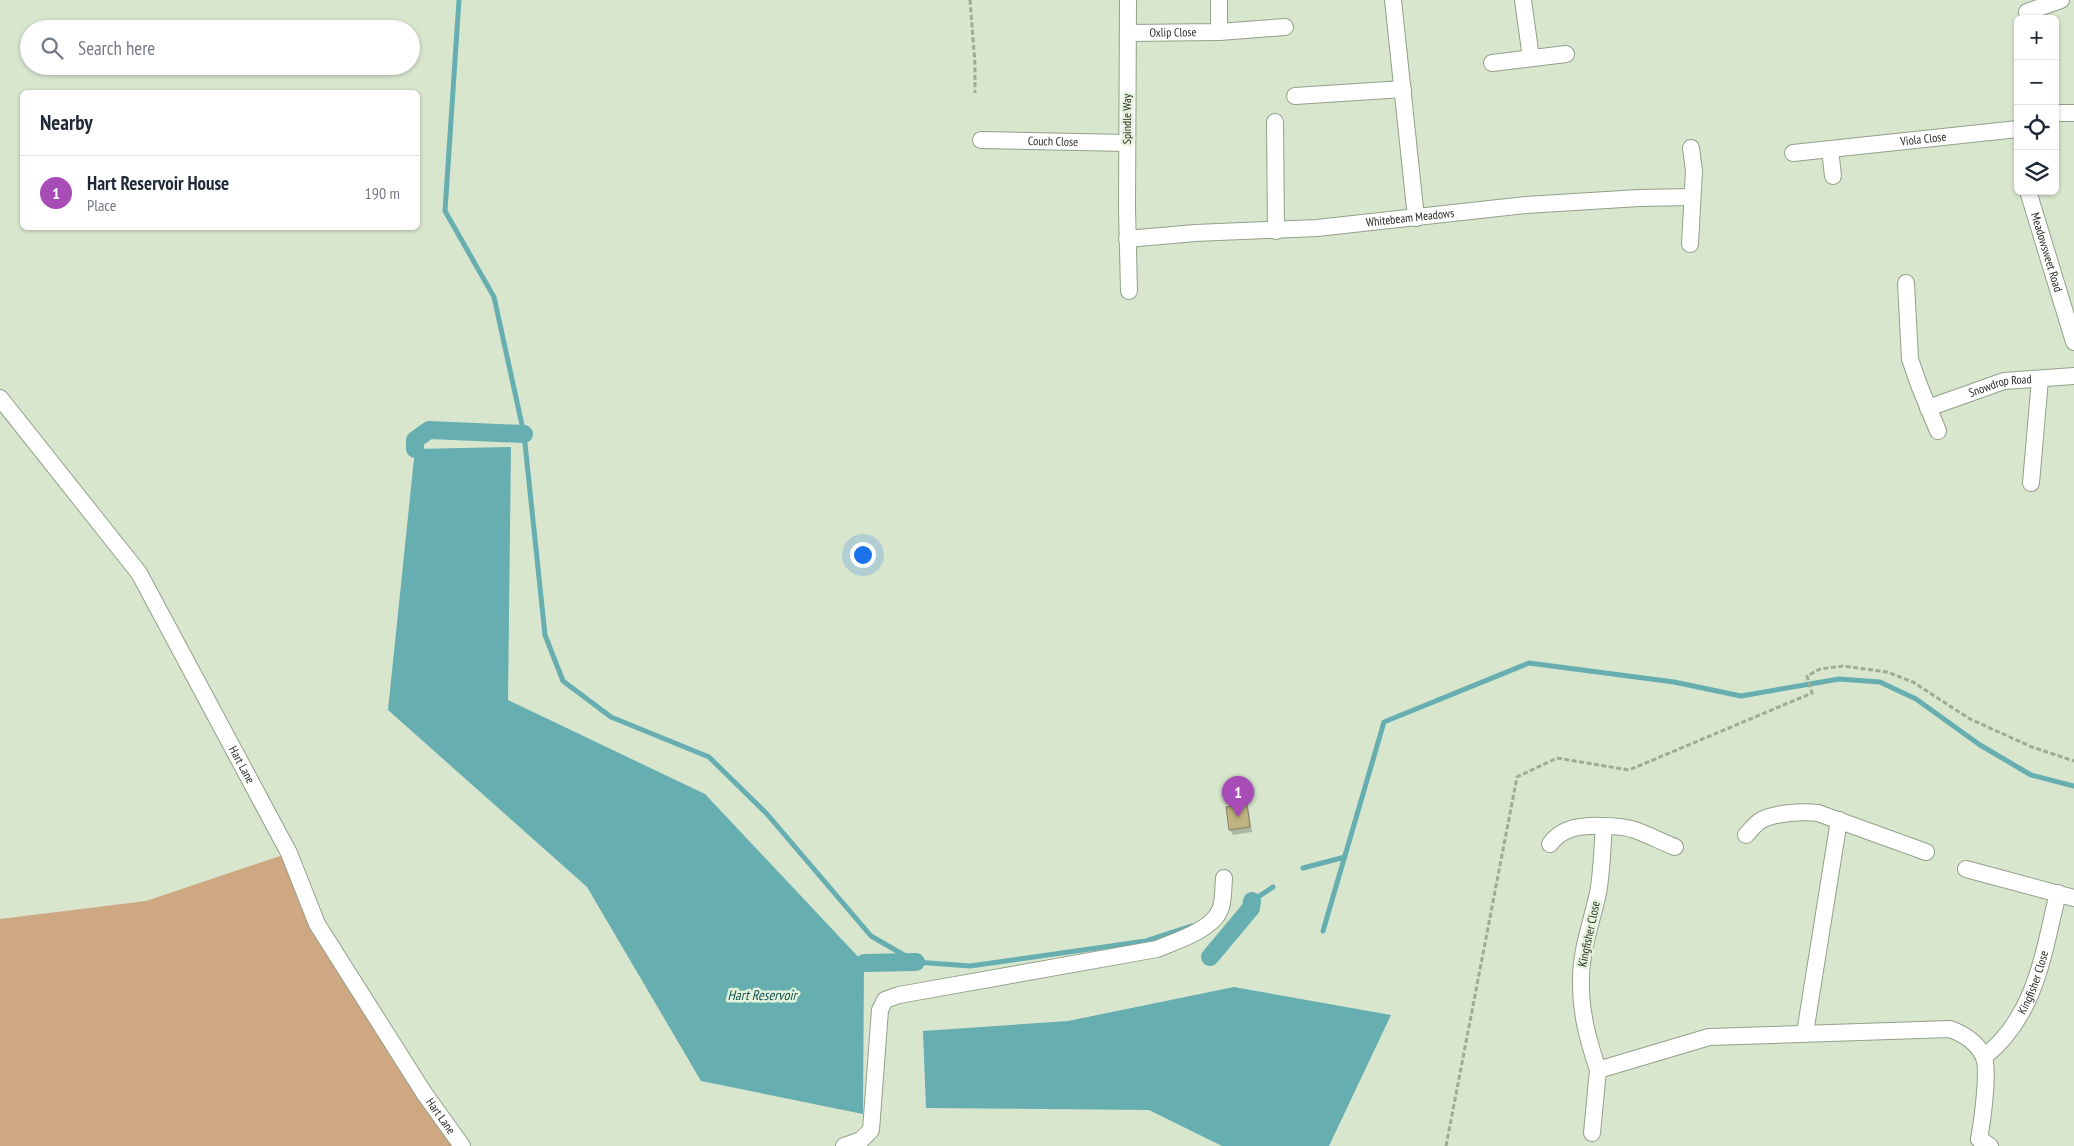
<!DOCTYPE html>
<html lang="en">
<head>
<meta charset="utf-8">
<style>
	:root { --surface:#fff; --page:#f6f6f7; --text:#1f2937; --muted:#747a83; --line:#e0e1e3; --accent:#a84cb7 }
	body { margin:0; font-family:"PT Sans Narrow",sans-serif; background:var(--page); color:var(--text) }
	.controls { position:absolute; right:15px; top:15px; display:grid; overflow:hidden; border-radius:8px; box-shadow:0 1px 4px #0004 }
	.controls button { width:45px; height:45px; display:grid; place-items:center; padding:0; border:0; border-bottom:1px solid var(--line); background:var(--surface); color:var(--text); font:25px sans-serif }
	.you { position:absolute; left:862px; top:554px; width:18px; height:18px; margin:-12px; border:4px solid #fff; border-radius:50%; background:#1a73e8; box-shadow:0 0 0 8px #1a73e833 }
	.badge { display:grid; place-items:center; width:32px; height:32px; border-radius:50%; background:var(--accent); color:#fff; font-size:16px; font-weight:700 }
	.pin { position:absolute; translate:-50% -41px; filter:drop-shadow(0 1px 2px #0008) }
	.pin::after { content:''; position:absolute; top:26px; width:18px; height:15px; background:inherit; clip-path:polygon(0 0,100% 0,50% 100%) }
	.list { margin:0; padding:0; list-style:none }
	h2 { display:flex; justify-content:space-between; align-items:center; height:65px; margin:0; padding:0 20px; font-size:21px }
	h2 small { font-size:16px; font-weight:400; color:var(--muted) }
	.list li { display:grid; grid-template-columns:32px 1fr auto; gap:15px; align-items:center; box-sizing:border-box; height:75px; padding:0 20px; border-top:1px solid var(--line) }
	.list b { display:block; font-size:19px; white-space:nowrap }
	.list p { margin:0; font-size:16px; white-space:nowrap; color:var(--muted) }
	.list em { font-size:16px; font-style:normal; color:var(--muted) }
	.icon { flex:none; width:28px; height:28px; fill:none; stroke:currentColor; stroke-width:2; stroke-linecap:round; stroke-linejoin:round }
	.map { position:relative; flex:none; width:2074px; height:1146px; overflow:hidden }
	.search { position:absolute; background:var(--surface); box-shadow:0 1px 4px #0004; left:20px; top:20px; width:400px; height:55px; display:flex; align-items:center; gap:12px; box-sizing:border-box; padding:0 18px; border-radius:28px; color:var(--muted); font-size:19px }
	.panel { position:absolute; background:var(--surface); box-shadow:0 1px 4px #0004; left:20px; top:90px; width:400px; height:140px; border-radius:8px }
	.map>svg:first-child { display:block }
	.green { fill:#cea783 }
	.water { fill:#67aeb1 }
	.shadow { fill:#0003 }
	.lines { fill:none; stroke-linecap:round; stroke-linejoin:round }
	.stream { stroke:#67aeb1; stroke-width:5 }
	.canal { stroke:#67aeb1; stroke-width:18 }
	.building { fill:#c0b580; stroke:#868169 }
	.minor-casing { stroke:#93a08a; stroke-width:18 }
	.path { stroke:#9faa97; stroke-width:3; stroke-dasharray:5 2.5; stroke-linecap:butt }
	.minor { stroke:#fff; stroke-width:16 }
	.labels { text-anchor:middle; stroke-width:5; stroke-linejoin:round; paint-order:stroke }
	.street-label { font-size:12px; fill:#292e25; stroke:#e5f3db }
	.water-label { font-size:14px; font-style:italic; fill:#155356; stroke:#e5f3db }
</style>
</head>
<body>
<div class="map">
<svg width="2074" height="1146" viewBox="0 0 2074 1146">
	<rect width="100%" height="100%" fill="#d8e6ce"/>
	<path class="green" d="M289 853 317 925 462 1146H0V919L146 901Z"/>
	<path class="water" d="M511 447 508 700 705 794 864 963 863 1114 701 1081 587 887 388 710 415 449Z
		M1234 987 1391 1015 1329 1146H1222L1149 1110 926 1108 923 1031 1068 1021Z"/>
	<path class="shadow" d="M1246 805 1249 811 1252 832 1233 835 1230 830Z"/>
	<g class="lines">
		<path class="stream" d="M459 0 445 211 494 297 524 434 545 635 563 681 611 717 709 757 767 814 871 936 916 962 970 966 1146 941 1192 926
			M1303 868 1345 857
			M1244 906 1273 887
			M1323 931 1384 722 1529 663 1674 682 1741 696 1839 679 1880 682 1916 699 1980 745 2031 775 2074 786"/>
		<path class="canal" d="M415 449V440L429 430 524 434
			M1210 957 1251 908 1252 901
			M864 963 916 962"/>
	</g>
	<path class="building" d="M1247 804 1250 827 1229 830 1226 807Z"/>
	<g class="lines">
		<g class="minor-casing">
			<g id="minor">
				<path d="M1128 0 1127 208 1129 291"/>
				<path d="M1219 0V32"/>
				<path d="M1393 0 1416 218"/>
				<path d="M1523 0 1531 58"/>
				<path d="M2027 12 2061 0"/>
				<path id="s1" d="M1128 33 1219 32 1285 27"/>
				<path d="M1492 63 1566 54"/>
				<path d="M1295 96 1403 89"/>
				<path d="M2055 113H2074"/>
				<path d="M1275 122 1276 231"/>
				<path id="s2" d="M981 140 1127 143"/>
				<path d="M1830 149 1833 176"/>
				<path id="s3" d="M1793 153 2018 129"/>
				<path id="s4" d="M2028 191 2074 342"/>
				<path id="s5" d="M1127 239 1195 233 1317 228 1526 205 1639 198 1692 197"/>
				<path d="M1690 244 1694 171 1691 148"/>
				<path d="M1906 283 1910 359 1919 385 1938 431"/>
				<path id="s6" d="M0 398 139 573 289 853 317 924 424 1093 462 1146"/>
				<path id="s7" d="M1928 408 2004 381 2074 376"/>
				<path d="M2031 483 2040 379"/>
				<path d="M1604 827C1602 849 1602 872 1598 893 1592 921 1581 950 1581 979 1580 1011 1588 1040 1598 1070L1709 1037 1950 1029C1964 1034 1976 1042 1983 1055 1990 1068 1982 1123 1979 1139L1990 1146"/>
				<path d="M1746 835C1750 831 1755 824 1760 821 1773 813 1803 811 1818 813L1926 852"/>
				<path d="M1550 844C1555 837 1560 833 1568 830 1582 824 1621 825 1635 830 1649 835 1662 842 1675 847"/>
				<path d="M1966 869 2074 898"/>
				<path d="M1805 1033 1839 820"/>
				<path id="s8" d="M1984 1057C2036 1016 2043 954 2058 893"/>
				<path d="M1592 1133 1598 1070"/>
				<path d="M844 1146 861 1140 871 1130 880 1010 885 1000 899 995 1157 949C1176 941 1212 930 1220 910 1224 901 1223 888 1224 878"/>
			</g>
		</g>
		<path class="path" d="M970 0 975 64V93
			M1446 1146 1517 777 1557 758 1629 770 1812 693 1807 676 1820 669 1843 666 1887 672 1913 682 1970 719 2032 747 2074 761"/>
		<use href="#minor" class="minor"/>
	</g>
	<g class="labels">
		<g class="street-label">
			<text dy="4" stroke="none"><textPath href="#s1" startOffset="45">Oxlip Close</textPath></text>
			<text transform="translate(1127 119) rotate(-90)" y="4">Spindle Way</text>
			<text dy="4" stroke="none"><textPath href="#s3" startOffset="131">Viola Close</textPath></text>
			<text dy="4" stroke="none"><textPath href="#s2" startOffset="72">Couch Close</textPath></text>
			<text dy="4" stroke="none"><textPath href="#s5" startOffset="284">Whitebeam Meadows</textPath></text>
			<text dy="4" stroke="none"><textPath href="#s4" startOffset="64">Meadowsweet Road</textPath></text>
			<text dy="4" stroke="none"><textPath href="#s7" startOffset="76">Snowdrop Road</textPath></text>
			<text dy="4" stroke="none"><textPath href="#s6" startOffset="441">Hart Lane</textPath></text>
			<text transform="translate(1589 934) rotate(-78)" y="4">Kingfisher Close</text>
			<text dy="4" stroke="none"><textPath href="#s8" startOffset="91">Kingfisher Close</textPath></text>
			<text dy="4" stroke="none"><textPath href="#s6" startOffset="846">Hart Lane</textPath></text>
		</g>
		<g class="water-label">
			<text x="762" y="1000">Hart Reservoir</text>
		</g>
	</g>
</svg>
<div class="controls">
<button>+</button>
<button>−</button>
<button><svg class="icon" aria-label="locate" viewBox="0 0 24 24"><circle cx="12" cy="12" r="6"/><path d="M12 2v4M12 18v4M2 12h4M18 12h4"/></svg></button>
<button><svg class="icon" aria-label="layers" viewBox="0 0 24 24"><path d="M12 4l9 5-9 5-9-5zM3 14l9 5 9-5"/></svg></button>
</div>
<div class="you"></div>
<div class="pin badge" style="left:1238px;top:817px">1</div>
<div class="search"><svg class="icon" aria-label="search" viewBox="0 0 24 24"><circle cx="10" cy="10" r="6"/><path d="M15 15l6 6"/></svg>Search here</div>
<section class="panel">
<h2>Nearby<small></small></h2>
<ul class="list">
<li><span class="badge">1</span><div><b>Hart Reservoir House</b><p>Place</p></div><em>190 m</em></li>
</ul>
</section>
</div>
</body>
</html>
